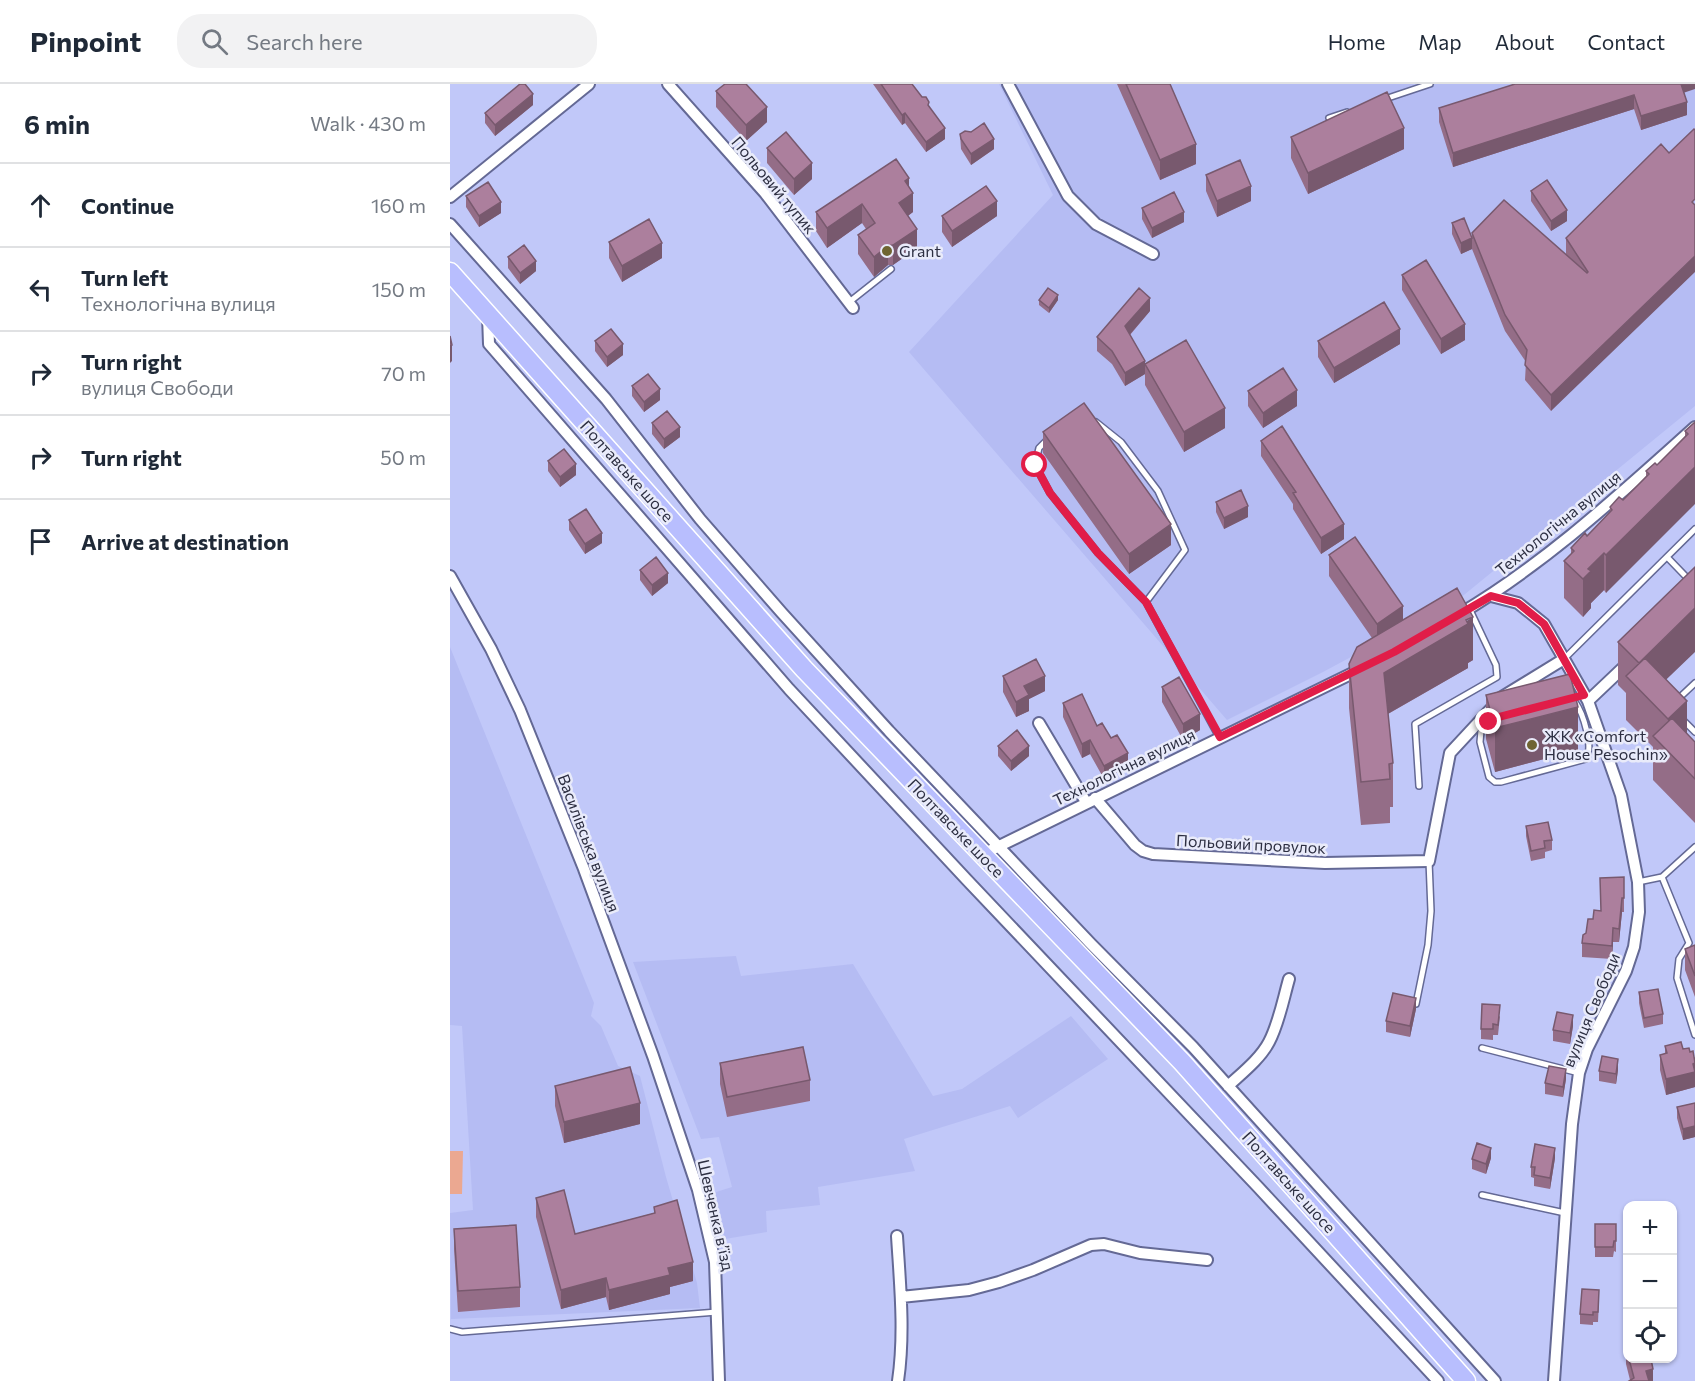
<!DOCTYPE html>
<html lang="en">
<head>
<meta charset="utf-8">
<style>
	:root { --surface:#fff; --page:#f2f2f3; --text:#1f2937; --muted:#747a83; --line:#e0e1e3 }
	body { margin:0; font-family:Commissioner,sans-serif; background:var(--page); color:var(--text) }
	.controls { position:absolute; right:18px; bottom:18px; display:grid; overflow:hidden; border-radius:12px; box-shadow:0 2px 4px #0004 }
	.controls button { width:54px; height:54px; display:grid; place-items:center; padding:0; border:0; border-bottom:2px solid var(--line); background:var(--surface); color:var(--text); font:30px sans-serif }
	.stop { position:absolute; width:18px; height:18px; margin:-14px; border:4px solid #e11d48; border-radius:50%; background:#fff }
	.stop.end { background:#e11d48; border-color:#fff; box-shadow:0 2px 6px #0008 }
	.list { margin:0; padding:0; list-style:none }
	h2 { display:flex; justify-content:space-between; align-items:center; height:78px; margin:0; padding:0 24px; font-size:26px }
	h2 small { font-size:20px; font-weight:400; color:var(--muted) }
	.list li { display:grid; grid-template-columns:39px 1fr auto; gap:18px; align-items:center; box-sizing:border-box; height:84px; padding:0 24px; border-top:2px solid var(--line) }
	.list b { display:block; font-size:22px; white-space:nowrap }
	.list p { margin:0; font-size:20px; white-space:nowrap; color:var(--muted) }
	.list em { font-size:20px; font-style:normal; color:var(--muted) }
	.icon { flex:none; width:33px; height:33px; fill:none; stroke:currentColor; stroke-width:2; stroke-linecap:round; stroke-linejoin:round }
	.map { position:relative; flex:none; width:1245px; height:1297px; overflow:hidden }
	header { display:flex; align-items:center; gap:36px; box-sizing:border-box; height:84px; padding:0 30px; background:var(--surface); border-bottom:2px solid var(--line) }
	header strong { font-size:28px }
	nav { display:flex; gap:33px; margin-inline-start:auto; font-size:21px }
	.search { width:420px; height:54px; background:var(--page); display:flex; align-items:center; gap:15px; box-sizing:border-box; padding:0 21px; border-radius:24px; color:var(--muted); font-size:22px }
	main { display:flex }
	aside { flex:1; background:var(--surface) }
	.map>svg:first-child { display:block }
	.built { fill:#b5bcf3 }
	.green { fill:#eba891 }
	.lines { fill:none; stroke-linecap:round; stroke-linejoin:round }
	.service-casing { stroke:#646995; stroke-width:8 }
	.minor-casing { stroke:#646995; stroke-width:14 }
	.trunk-casing { stroke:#fff; stroke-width:21 }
	.service { stroke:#fff; stroke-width:5 }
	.minor { stroke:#fff; stroke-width:10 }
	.trunk { stroke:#b8befe; stroke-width:18 }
	.wall { fill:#946d87 }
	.shaded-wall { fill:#78596e }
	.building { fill:#ac7f9d; stroke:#78596e; stroke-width:1.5 }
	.route { stroke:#e11d48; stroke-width:8 }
	.poi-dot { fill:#6f6532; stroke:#e9ebfa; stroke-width:2 }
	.labels { text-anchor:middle; stroke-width:5; stroke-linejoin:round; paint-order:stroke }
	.street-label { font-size:16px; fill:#2d2f42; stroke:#e9ebfa }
	.poi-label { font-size:16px; fill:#2d2f42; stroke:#e9ebfa; text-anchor:start }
</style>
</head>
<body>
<header>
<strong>Pinpoint</strong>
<div class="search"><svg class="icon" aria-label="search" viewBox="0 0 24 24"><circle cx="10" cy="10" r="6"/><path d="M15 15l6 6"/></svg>Search here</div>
<nav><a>Home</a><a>Map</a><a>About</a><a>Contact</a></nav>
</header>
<main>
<aside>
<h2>6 min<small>Walk · 430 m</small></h2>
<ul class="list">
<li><svg class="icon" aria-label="ahead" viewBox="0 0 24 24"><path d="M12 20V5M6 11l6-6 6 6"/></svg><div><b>Continue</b></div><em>160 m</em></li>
<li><svg class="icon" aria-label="left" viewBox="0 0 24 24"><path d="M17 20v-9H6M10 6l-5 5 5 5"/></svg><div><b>Turn left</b><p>Технологічна вулиця</p></div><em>150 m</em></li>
<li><svg class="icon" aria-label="right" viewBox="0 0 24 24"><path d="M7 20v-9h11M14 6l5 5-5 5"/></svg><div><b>Turn right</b><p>вулиця Свободи</p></div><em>70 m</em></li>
<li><svg class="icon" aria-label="right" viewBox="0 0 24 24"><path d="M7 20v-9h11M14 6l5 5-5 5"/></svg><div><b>Turn right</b></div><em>50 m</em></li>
<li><svg class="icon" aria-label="arrive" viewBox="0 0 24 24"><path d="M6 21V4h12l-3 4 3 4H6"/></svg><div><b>Arrive at destination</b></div></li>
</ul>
</aside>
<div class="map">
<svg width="1245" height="1297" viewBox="0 0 1245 1297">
	<rect width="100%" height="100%" fill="#c1c8f9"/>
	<path class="built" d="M549 0H1245V322L1009 515 873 588 777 636 459 268 603 111Z
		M0 563 144 919 141 932 151 942 168 982 190 992 216 1093 247 1199 250 1224 1 1235 0 1129 23 1126 12 942 0 941Z
		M286 872 291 892 403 880 483 1012 512 1005 621 932 658 975 568 1034 560 1022 454 1055 465 1087 368 1103 370 1121 316 1127 317 1148 275 1155 263 1109 282 1103 269 1053 251 1055 183 878Z"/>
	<path class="green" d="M0 1067H13L12 1110H0Z"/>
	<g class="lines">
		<g class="service-casing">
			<path id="service" d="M935 15 980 0
				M879 34 897 28
				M398 219 441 185
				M646 338 671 358 708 407 735 466 696 518
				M596 357 589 364 585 381 600 409 648 469 696 518 769 653
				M1217 473 1245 502
				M1114 575 1245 445
				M1228 615 1245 599
				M1233 636 1245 648
				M1040 637 1031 647 1030 658 1039 693 1045 698H1051L1136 675C1144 663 1133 629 1125 618
				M969 702 965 640 1047 593 1046 581 1019 524
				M1212 793 1239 859 1229 875 1227 894 1245 951
				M1188 798 1212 793 1245 763
				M966 920 978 861 981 827 979 777
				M1032 964 1129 989
				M1032 1111 1115 1129
				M0 1245 12 1248 267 1228"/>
		</g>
		<g class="minor-casing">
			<path id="minor" d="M218 0 315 109 403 224
				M558 0 618 112 646 140 703 170
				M0 113 139 0
				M0 140 156 315 250 435 332 529 439 647 641 860 743 963 1045 1297
				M38 231 39 260 339 605 517 796 808 1103 988 1297
				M0 492 41 565 70 626 134 785 203 972 248 1106 265 1178 269 1297
				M1041 512 1068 519 1094 540 1138 617 1171 711 1188 798 1189 828 1184 863 1176 887 1137 965 1129 989 1122 1040 1104 1297
				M1008 531C1095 480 1170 410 1245 343
				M1138 617 1177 580
				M589 639 636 718
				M645 714 685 761 693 767 703 770 875 779 979 777 1000 669 1052 613 1114 575
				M531 771 911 585
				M778 1002C792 989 810 975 819 958 829 939 833 916 839 895
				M447 1152C450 1200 455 1249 448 1297
				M451 1213 519 1206 549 1198 583 1186 641 1161 654 1160 690 1169 757 1176"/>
		</g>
		<g class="trunk-casing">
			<path id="trunk" d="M0 188 354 585 732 978 1016 1297"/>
		</g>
		<use href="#service" class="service"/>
		<use href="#minor" class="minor"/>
		<use href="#trunk" class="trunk"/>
	</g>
	<path class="wall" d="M423 0H462L479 22 495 55 476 68 455 39 452 41Z
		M667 0H720L746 80 710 96Z
		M266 7 317 38 296 57 266 23Z
		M1234 9 1237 31 1191 46 1184 25 1003 83 989 38V24Z
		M83 21 45 52 35 39V29Z
		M510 50 544 65 521 81 511 65Z
		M841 53 954 65 858 110 841 74Z
		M1211 60 1101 327 1075 296 1076 278 1055 247 1022 165 1011 170 1002 150V139L1022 154V149L1117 172 1116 170V154Z
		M317 64 362 95 344 111 317 79Z
		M756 91 801 117 767 133 756 107Z
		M459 103 463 128 458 132 467 164 443 181H438L424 193 408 170V151L416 145 412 139 377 164 366 147V128Z
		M1081 107 1117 137 1101 147 1081 117Z
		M16 112 51 129 29 143 16 123Z
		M692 124 734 138 702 154 692 135Z
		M492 132H547L502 163 492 148Z
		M159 158 212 174 172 198 159 174Z
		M58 173 86 187 70 200 58 184Z
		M952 191 1015 256 991 270 952 206Z
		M589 216H608L599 229 589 221Z
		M700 227 680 251 695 280 775 344 734 368 695 301V290L675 302 662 280 647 267V253Z
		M145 257 173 271 157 283 145 267Z
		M868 257 950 260 884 299 868 273Z
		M182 302 210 316 194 328 182 312Z
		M798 307 847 322 813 344 798 322Z
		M1245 338 1156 509 1154 506 1141 519V524L1133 533 1114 514V477L1121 470V464L1137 452 1160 429V423L1173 416 1196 392V387L1207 381 1235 352V347Z
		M202 339 230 353 214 365 202 350Z
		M593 348 721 461 679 490 593 369Z
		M811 357 894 455 871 470 843 425V420L811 372Z
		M98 377 126 391 110 403 98 387Z
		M766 418 798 433 774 445 766 428Z
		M119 436 152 459 135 470 119 446Z
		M879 471 953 536 1023 576 1018 579V584L938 630 943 679V723H940V739L911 741 899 624V580L922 554 879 492Z
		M190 486 218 499 202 512 190 496Z
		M1168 558 1216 595 1237 650 1245 658V739L1203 696V663L1176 636V609L1168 601Z
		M553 592 595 607 579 615V627L566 633 553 608Z
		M712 603 750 646 733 656 712 618Z
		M1036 611 1128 666 1045 688 1036 655Z
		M613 619 647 642 661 654 678 683 654 695 640 670 632 674 613 633Z
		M548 662 579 672 561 687 548 672Z
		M1076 742 1102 756V766L1095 768V774L1081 777 1076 752Z
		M1174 793V828H1172L1169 858H1163L1162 875 1132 873V859L1143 835 1150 827Z
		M1245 861V913L1235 886V865Z
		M1189 908 1213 930V940L1194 944 1189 919Z
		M966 925 960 953 936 948V937Z
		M1050 932 1048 951H1043V956L1031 955V945Z
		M1123 942 1120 960 1103 957V946Z
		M1215 962 1240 968 1245 974V1003L1216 1011 1210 986V971L1215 970Z
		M270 979 360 996V1017L277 1033 270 1000Z
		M1168 986 1166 1000 1149 997V987Z
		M1116 995 1113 1013 1095 1010V999Z
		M105 1002 190 1040 114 1059 105 1022Z
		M1245 1019V1053L1233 1056 1227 1034V1023Z
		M1041 1074 1036 1090 1022 1085V1075Z
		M1105 1074 1100 1105 1084 1102V1094L1081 1093V1083Z
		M86 1114 125 1150 204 1129V1123L243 1197 220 1203V1210L159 1226 156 1213 111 1225 86 1133Z
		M1145 1140H1166V1168L1164 1167 1163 1173H1145Z
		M4 1145 70 1203V1223L8 1228 4 1165Z
		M1149 1216 1148 1238H1143V1241L1130 1240V1230Z
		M1176 1265H1178V1275H1201L1203 1297 1180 1296 1176 1280Z"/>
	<path class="shaded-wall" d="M1230 0H1245V5L1230 10Z
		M83 10V21L45 52V41Z
		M1184 11V25L1003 83V69Z
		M1237 18V31L1191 46V32Z
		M317 23V38L296 57V41Z
		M455 29V39L452 41V31Z
		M495 44V55L476 68V58Z
		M954 44V65L858 110V89Z
		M544 55V65L521 81V70Z
		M746 60V80L710 96V76Z
		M362 79V95L344 111V95Z
		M459 94V112L463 109V128L449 138V119L455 97Z
		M801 102V117L767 133V117Z
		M547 117V132L502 163V147Z
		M51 118V129L29 143V132Z
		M412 120V139L377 164V144Z
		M1117 126V137L1101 147V137Z
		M734 128V138L702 154V144Z
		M467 145V164L443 181V161Z
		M1022 154V165L1011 170V159Z
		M212 159V174L172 198V182Z
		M438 162V181L424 193V173Z
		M1245 172V188L1101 327V311Z
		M86 177V187L70 200V189Z
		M608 211V216L599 229V224Z
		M700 214V227L675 256V242Z
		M1015 240V256L991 270V255Z
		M950 245V260L884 299V284Z
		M173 260V271L157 283V273Z
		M2 261V277L0 279V263Z
		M695 277V290L675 302V289Z
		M210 305V316L194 328V318Z
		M847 306V322L813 344V329Z
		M775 324V344L734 368V348Z
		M230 343V353L214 365V355Z
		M126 380V391L110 403V393Z
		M1245 383V420L1156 509V471Z
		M798 422V433L774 445V434Z
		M721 440V461L679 490V470Z
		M894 440V455L871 470V454Z
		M152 449V459L135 470V460Z
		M1154 469V506L1141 519V524L1133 533V495L1138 485Z
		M218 489V499L202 512V501Z
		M953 522V542L927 560V540Z
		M1245 524V568L1197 614 1189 605V579Z
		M1023 533V576L1018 579V584L934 632V589Z
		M595 592V607L579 615V627L566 633V618L574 602Z
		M1237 617V661L1218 668V635Z
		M1128 623V666L1045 688V644Z
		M750 630V646L733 656V640Z
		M640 656V670L632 674V660Z
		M579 662V672L561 687V677Z
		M678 669V683L654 695V682Z
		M1172 814V828L1169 858V845Z
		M1163 844V858L1162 875V862Z
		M966 914V925L960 953V942Z
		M1123 931V942L1120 960V949Z
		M1168 975V986L1166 1000V990Z
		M1245 979V1003L1216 1011V995Z
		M1116 985V995L1113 1013V1003Z
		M190 1019V1040L114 1059V1038Z
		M1245 1042V1053L1233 1056V1045Z
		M1041 1064V1074L1036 1090V1080Z
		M1105 1064V1074L1100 1105V1094Z
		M243 1178V1197L220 1203V1210L159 1226V1206L218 1184Z
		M156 1194V1213L111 1225V1206Z
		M1203 1285V1297H1196V1287Z"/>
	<path class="building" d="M70 0H75L83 10 45 41 35 29Z
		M275 0H296L317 23 296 41 266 7Z
		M431 0H462L472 13H476L479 18 478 21 495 44 476 58 455 29 452 31Z
		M676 0H720L746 60 710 76Z
		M1065 0H1231L1237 18 1191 32 1184 11 1003 69 989 24Z
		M937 8 954 44 858 89 841 53Z
		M534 39 544 55 521 70 511 55 510 50 515 47 521 48Z
		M1244 45 1245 46V115L1242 118 1245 121V172L1101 311 1075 281 1077 266 1055 231 1022 149 1054 116 1137 189 1138 188 1116 154 1211 60 1219 69Z
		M336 48 362 79 344 95 317 64Z
		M446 75 459 94 455 97 463 109 449 119 467 145 443 161 438 162 424 173 408 151 425 139 412 120 377 144 366 128Z
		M790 76 801 102 767 117 756 91Z
		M1097 96 1117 126 1101 137 1081 107Z
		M38 98 51 118 29 132 16 112Z
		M536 102 547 117 502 147 492 132Z
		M724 108 734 128 702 144 692 124Z
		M1014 134 1022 154 1011 159 1002 139Z
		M199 135 212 159 172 182 159 158Z
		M74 161 86 177 70 189 58 173Z
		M976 176 1015 240 991 255 952 191Z
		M598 204 608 211 599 224 589 216Z
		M689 204 700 214 675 242 695 277 675 289 662 267 647 253Z
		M934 218 950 245 884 284 868 257Z
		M161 245 173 260 157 273 145 257Z
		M0 252 2 261 0 263Z
		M736 256 775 324 734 348 695 280Z
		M833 284 847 306 813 329 798 307Z
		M198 290 210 305 194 318 182 302Z
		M634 319 721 440 679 470 593 348Z
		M217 327 230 343 214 355 202 339Z
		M1245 338V383L1156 471 1154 469 1138 485 1141 487 1133 495 1114 477 1124 467 1121 464 1135 449 1137 452 1162 426 1160 423 1169 413 1173 416 1199 390 1196 387 1205 379 1207 381 1238 350 1235 347Z
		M832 342 894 440 871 454 843 409 846 408 811 357Z
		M114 365 126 380 110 393 98 377Z
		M791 406 798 422 774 434 766 418Z
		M136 425 152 449 135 460 119 436Z
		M905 453 953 522 927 540 879 471Z
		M206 473 218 489 202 501 190 486Z
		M1245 483V524L1189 579 1168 558Z
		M1007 504 1023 533 1016 536 1018 540 934 589 943 679 939 680 940 695 911 698 899 580 907 563Z
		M1195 574 1237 617 1218 635 1176 592Z
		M586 575 595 592 574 602 579 611 566 618 553 592Z
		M1120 590 1128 623 1045 644 1036 611Z
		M729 593 750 630 733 640 712 603Z
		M632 610 647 642 652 639 661 654 667 651 678 669 654 682 640 656 632 660 613 619Z
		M1222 634 1245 658V695L1203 652Z
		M567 646 579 662 561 677 548 662Z
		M1098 738 1102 756 1094 757 1095 764 1081 767 1076 742Z
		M1174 793V814H1172L1169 845 1163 844 1162 862 1132 859 1133 851 1136 849 1138 835H1143L1144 826 1151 827 1150 794Z
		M1245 861V892L1235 865Z
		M1208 905 1213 930 1194 934 1189 908Z
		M943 909 966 914 960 942 936 937Z
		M1032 920 1050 921 1048 941 1043 940V945H1031Z
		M1107 928 1123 931 1120 949 1103 946Z
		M1231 958 1233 965 1239 964 1240 968 1243 967 1245 979 1243 980 1245 988 1216 995 1210 971 1217 969 1215 962Z
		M353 963 360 996 277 1013 270 979Z
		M1152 972 1168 975 1166 990 1149 987Z
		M1099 982 1116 985 1113 1003 1095 999Z
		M180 983 190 1019 114 1038 105 1002Z
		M1245 1019V1042L1233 1045 1227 1023Z
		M1027 1059 1041 1064 1036 1080 1022 1075Z
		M1085 1060 1105 1064 1100 1094 1084 1091 1085 1083H1081Z
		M114 1106 125 1150 205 1129 204 1123 227 1116 243 1178 218 1184 220 1191 159 1206 156 1194 111 1206 86 1114Z
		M1145 1140H1166V1157H1164L1163 1163H1145Z
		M66 1141 70 1203 8 1207 4 1145Z
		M1132 1205 1149 1206 1148 1228H1143V1231L1130 1230Z
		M1179 1275H1201L1203 1285 1196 1287 1199 1297H1179L1184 1294Z"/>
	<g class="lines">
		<path class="route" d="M585 381 600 409 648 469 696 518 770 653 944 568 1041 512 1068 519 1094 540 1134 611 1045 634 1039 638"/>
	</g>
	<g class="poi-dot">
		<circle cx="437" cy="167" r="6"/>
		<circle cx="1082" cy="661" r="6"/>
	</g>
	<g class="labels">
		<g class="street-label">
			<text transform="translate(324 101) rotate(50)" y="6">Польовий тупик</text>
			<text transform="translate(177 387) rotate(48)" y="6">Полтавське шосе</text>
			<text transform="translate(1108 439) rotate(-39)" y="6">Технологічна вулиця</text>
			<text transform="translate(674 683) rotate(-26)" y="6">Технологічна вулиця</text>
			<text transform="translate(506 744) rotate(46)" y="6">Полтавське шосе</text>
			<text transform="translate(139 759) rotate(69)" y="6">Василівська вулиця</text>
			<text transform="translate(801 760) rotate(3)" y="6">Польовий провулок</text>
			<text transform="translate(1141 926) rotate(-67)" y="6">вулиця Свободи</text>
			<text transform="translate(839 1098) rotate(48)" y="6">Полтавське шосе</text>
			<text transform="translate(266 1131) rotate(77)" y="6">Шевченка в’їзд</text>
		</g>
		<g class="poi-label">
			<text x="449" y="173">Grant</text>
			<text x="1094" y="658">ЖК «Comfort<tspan x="1094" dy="18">House Pesochin»</tspan></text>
		</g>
	</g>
</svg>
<div class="controls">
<button>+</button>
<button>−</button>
<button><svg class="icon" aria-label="locate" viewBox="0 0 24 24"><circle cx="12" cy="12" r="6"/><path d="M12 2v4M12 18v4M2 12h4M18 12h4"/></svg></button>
</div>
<div class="stop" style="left:585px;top:381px"></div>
<div class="stop end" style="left:1039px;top:638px"></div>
</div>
</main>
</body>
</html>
